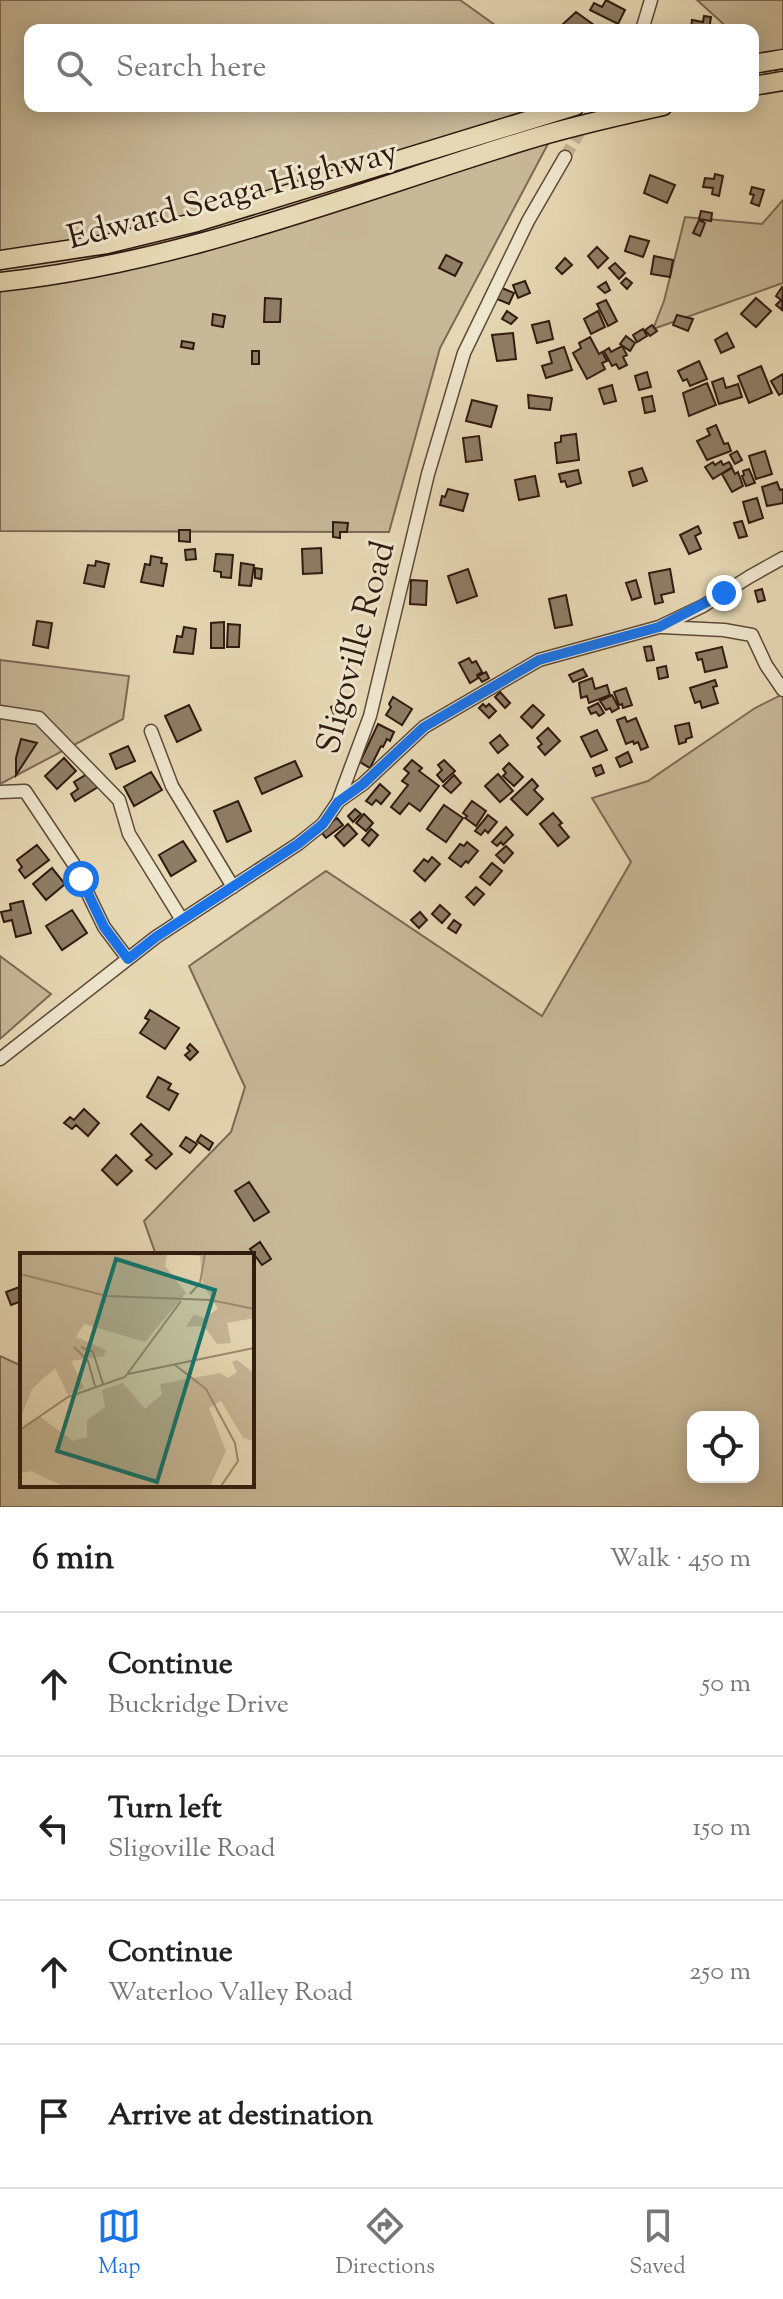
<!DOCTYPE html>
<html lang="en">
<head>
<meta charset="utf-8">
<style>
	:root { --surface:#fff; --page:#f6f6f6; --text:#222; --muted:#767676; --line:#e0e0e0; --accent:#1a73e8 }
	body { margin:0; font-family:"Sorts Mill Goudy",serif; background:var(--page); color:var(--text) }
	.controls { position:absolute; right:24px; bottom:24px; display:grid; overflow:hidden; border-radius:16px; box-shadow:0 4px 20px #0003 }
	.controls button { width:72px; height:72px; display:grid; place-items:center; padding:0; border:0; border-bottom:2px solid var(--line); background:var(--surface); color:var(--text); font:40px sans-serif }
	.stop { position:absolute; width:24px; height:24px; margin:-18px; border:6px solid #1a73e8; border-radius:50%; background:#fff }
	.stop.end { background:#1a73e8; border-color:#fff; box-shadow:0 2px 8px #0008 }
	.list { margin:0; padding:0; list-style:none }
	h2 { display:flex; justify-content:space-between; align-items:center; height:104px; margin:0; padding:0 32px; font-size:34px }
	h2 small { font-size:26px; font-weight:400; color:var(--muted) }
	.list li { display:grid; grid-template-columns:52px 1fr auto; gap:24px; align-items:center; box-sizing:border-box; height:144px; padding:0 32px; border-top:2px solid var(--line) }
	.list b { display:block; font-size:30px; white-space:nowrap }
	.list p { margin:0; font-size:26px; white-space:nowrap; color:var(--muted) }
	.list em { font-size:26px; font-style:normal; color:var(--muted) }
	.icon { flex:none; width:44px; height:44px; fill:none; stroke:currentColor; stroke-width:2; stroke-linecap:round; stroke-linejoin:round }
	.map { position:relative; flex:none; width:783px; height:1507px; overflow:hidden }
	.search { position:absolute; background:var(--surface); box-shadow:0 4px 20px #0003; left:24px; right:24px; top:24px; height:88px; display:flex; align-items:center; gap:20px; box-sizing:border-box; padding:0 28px; border-radius:16px; color:var(--muted); font-size:30px }
	.sheet { height:680px; background:var(--surface) }
	nav { display:flex; justify-content:space-around; align-items:center; box-sizing:border-box; height:112px; border-top:2px solid var(--line); background:var(--surface); font-size:22px; color:var(--muted) }
	nav a { display:grid; justify-items:center; gap:4px }
	nav .on { color:var(--accent) }
	.map>svg:first-child { display:block }
	.green { fill:#c7b898; stroke:#7b6954; stroke-width:2; fill-rule:evenodd }
	.building { fill:#8e7d65; stroke:#2f1a0f; stroke-width:2 }
	.lines { fill:none; stroke-linecap:round; stroke-linejoin:round }
	.minor-tunnel { stroke:#c1b293; stroke-width:12; stroke-dasharray:12 6; stroke-linecap:butt }
	.minor-casing { stroke:#5d4a38; stroke-width:15 }
	.highway-casing { stroke:#2f1a0f; stroke-width:21 }
	.minor { stroke:#efe6ce; stroke-width:12 }
	.highway { stroke:#e6d8b4; stroke-width:18 }
	.route { stroke:#1a73e8; stroke-width:10 }
	.labels { text-anchor:middle; stroke-width:6; stroke-linejoin:round; paint-order:stroke }
	.street-label { font-size:34px; fill:#2f1a0f; stroke:#efe6ce }
	.inset-road { fill:none; stroke:#9d8c72; stroke-width:2 }
	.view { fill:#0f766e; fill-opacity:0.15; stroke:#0f766e; stroke-width:4 }
	.inset-edge { fill:none; stroke:#2f1a0f; stroke-width:4 }
</style>
</head>
<body>
<div class="map">
<svg width="783" height="1507" viewBox="0 0 783 1507">
	<rect width="100%" height="100%" fill="#e6d8b4"/>
	<filter id="stains"><feTurbulence type="fractalNoise" baseFrequency=".0025" numOctaves="4"/><feColorMatrix values="0 0 0 0 .2 0 0 0 0 .09 0 0 0 0 .02 0 0 0 .5 -.17"/></filter>
	<radialGradient id="worn" r=".72"><stop offset=".6" stop-color="#630" stop-opacity="0"/><stop offset="1" stop-color="#630" stop-opacity=".3"/></radialGradient>
	<path class="green" d="M0 0H460L502 30H30V106H568L440 348 389 532 0 531Z
		M697 0H783V78L753 51V30H730Z
		M783 200V283L653 329 664 301 685 217 762 224Z
		M0 660 129 676 123 719 0 784Z
		M783 694V1507H0V1356L22 1366V1485H252V1255H156L144 1221 231 1132 245 1087 189 966 326 871 542 1016 631 862 592 798 648 781 755 708ZM693 1417H753V1477H693Z
		M0 956 51 994 0 1039Z"/>
	<path class="building" d="M606 0 625 10 618 24 590 10 594 3 602 7Z
		M576 12 601 30H568L563 24Z
		M704 16 711 17 709 30H691L692 20 703 22Z
		M715 174 723 176 719 196 712 194 713 188 703 187 705 178 714 179Z
		M650 175 675 185 667 203 644 193Z
		M752 187 764 190 759 206 751 203 754 195 750 194Z
		M701 211 712 213 711 221 699 219Z
		M699 220 705 223 700 236 693 233Z
		M630 236 649 241 643 257 625 251Z
		M597 247 608 258 598 268 588 256Z
		M446 255 462 263 455 276 439 268Z
		M654 256 673 260 670 277 651 274Z
		M565 258 572 265 562 274 556 268Z
		M615 263 625 273 619 279 609 268Z
		M626 278 632 283 627 289 621 283Z
		M525 281 530 293 518 298 513 285Z
		M606 282 610 290 605 293 598 287Z
		M782 287 783 288 782 310 776 305 781 300 776 296Z
		M502 288 514 293 509 304 497 299Z
		M265 298 281 299 280 322H264Z
		M756 298 771 311 756 327 741 314Z
		M606 300 617 321 608 326 597 304Z
		M507 311 517 318 511 324 502 319Z
		M598 311 605 327 591 334 584 319Z
		M213 314 225 316 223 327 212 325Z
		M677 315 693 319 688 331 673 325Z
		M549 321 553 339 537 343 532 325Z
		M652 325 657 331 650 336 645 330Z
		M643 329 647 336 637 342 633 335Z
		M513 333 516 359 497 361 492 335Z
		M727 333 734 347 721 353 715 340Z
		M626 336 635 343 630 351 620 344Z
		M590 337 599 354 602 352 607 361 602 363 605 369 587 379 573 353 581 348 579 343Z
		M182 341 194 343 193 349 181 347Z
		M622 346 627 355 623 357 627 365 619 369 616 364 612 366 604 351 609 348 611 352Z
		M564 347 572 370 546 378 542 366 552 363 549 352Z
		M252 351H259V364H252Z
		M699 361 707 379 690 386 687 379 683 381 678 371Z
		M761 366 772 393 749 403 738 376Z
		M647 372 651 387 639 390 635 376Z
		M783 374V393L779 395 771 381Z
		M723 378 726 388 738 384 742 397 719 404 712 382Z
		M707 383 716 405 689 416 683 393Z
		M612 385 616 401 604 404 599 389Z
		M528 395 552 398 550 410 529 408Z
		M652 396 655 411 645 413 642 398Z
		M472 400 497 406 491 427 466 421Z
		M716 425 724 444 728 443 731 451 707 460 697 441 710 435 707 429Z
		M576 434 579 460 557 463 555 443 561 442V436Z
		M479 436 482 460 466 462 463 438Z
		M737 451 742 460 735 464 730 455Z
		M765 451 772 474 756 479 749 456Z
		M721 461 723 465 729 462 732 467 713 479 705 467 713 462 715 465Z
		M642 468 647 481 633 486 629 472Z
		M732 468 735 474 738 472 743 486 732 492 722 474Z
		M749 469 755 483 746 486 742 476 744 475 743 471Z
		M578 470 581 483 567 487 565 481 561 482 559 474Z
		M535 476 539 496 519 500 515 480Z
		M777 482 780 490 783 489V503L767 506 762 487Z
		M448 489 468 494 463 511 440 505 442 496 445 497Z
		M757 498 763 518 749 523 743 502Z
		M742 521 747 536 739 538 734 523Z
		M333 522 348 523 347 532H340V538L333 537Z
		M698 526 701 533 695 536 701 549 689 554 680 535Z
		M179 530H190V542L179 541Z
		M321 548 322 573 303 574 302 549Z
		M195 549 196 559 186 560 185 550Z
		M216 554 233 555 231 578 221 577V572L214 571Z
		M151 556 162 558 161 563 167 564 163 586 141 582 145 564 150 565Z
		M96 561 109 564 104 587 84 583 88 565 95 566Z
		M241 563 254 565 251 586 239 585Z
		M255 568 262 569 261 579 255 578Z
		M468 569 477 596 457 603 448 576Z
		M670 569 674 592 661 595 663 602 655 604 649 573Z
		M411 580 427 581 426 605 410 604Z
		M636 580 641 597 632 600 626 583Z
		M762 589 765 600 758 602 755 591Z
		M566 595 572 625 555 628 549 599Z
		M37 621 52 623 48 648 33 645Z
		M224 622V648H211V623Z
		M228 624 240 625 239 647H227Z
		M184 627 196 629 193 654 174 652 177 636 182 637Z
		M651 646 654 660 647 661 644 647Z
		M722 647 727 667 705 672 702 659 698 660 696 653Z
		M469 658 472 663 476 661 482 672 477 675 478 678 470 683 459 663Z
		M666 666 668 677 659 679 657 668Z
		M583 669 587 676 573 682 569 675Z
		M486 672 489 678 482 682 478 676Z
		M592 678 595 689 607 685 610 695 589 703 587 696 581 698 579 683Z
		M715 680 717 686 713 687 718 703 702 708 700 701 695 703 690 688Z
		M626 688 632 705 623 708 622 704 619 705 614 692Z
		M500 692 510 703 505 708 495 697Z
		M612 695 619 708 612 712 610 708 606 710 600 701Z
		M393 697 412 709 402 725 386 715 391 707 389 704Z
		M340 703 344 713 335 717 331 707Z
		M598 703 604 713 599 716 596 712 591 714 588 708Z
		M483 704 486 707 489 704 496 711 489 718 479 708Z
		M189 705 201 730 177 742 165 716Z
		M533 705 544 715 532 728 521 717Z
		M625 717 627 722 636 718 648 747 641 750 638 742 634 744 633 741 626 744 617 720Z
		M689 723 692 737 686 739V742L679 744 675 726Z
		M378 724 394 732 390 741 387 739 383 747 381 746 370 768 360 762Z
		M548 728 560 741 545 755 538 747 542 744 537 738Z
		M597 730 607 750 591 757 581 737Z
		M500 735 508 745 498 753 490 743Z
		M21 739 37 743 16 775V758Z
		M128 746 135 761 116 769 110 754Z
		M628 752 632 762 620 767 616 758Z
		M64 758 76 771 57 789 45 776Z
		M412 760 422 768 419 771 439 786 420 811 409 803 400 814 391 807 408 785 402 781 409 773 404 769Z
		M444 760 455 771 443 782 437 775 442 770 438 765Z
		M295 761 302 776 262 794 255 778Z
		M509 763 523 777 514 786 503 776 506 773 503 769Z
		M601 765 604 773 596 776 593 768Z
		M95 769 103 784 75 801 71 794 78 789 74 782Z
		M151 772 162 790 134 806 124 787Z
		M498 774 513 791 500 802 485 786Z
		M454 775 461 783 451 793 443 786Z
		M532 779 538 786 534 790 543 799 527 815 511 799Z
		M380 784 390 793 381 804 376 800 372 805 366 801Z
		M238 801 251 831 227 842 214 811Z
		M472 801 486 811 476 826 465 818 467 816 463 813Z
		M444 805 463 818 446 842 427 829Z
		M355 809 361 814 353 822 348 816Z
		M553 813 562 823 559 825 569 837 558 846 540 824Z
		M364 814 373 823 366 831 356 823Z
		M488 815 497 822 488 833 485 830 481 835 475 831Z
		M337 818 343 825 326 838 320 831Z
		M348 824 357 834 344 846 335 836Z
		M506 827 513 835 503 845 501 842 497 846 492 842Z
		M371 829 378 835 369 846 362 840Z
		M183 841 196 861 171 876 159 855Z
		M467 842 478 851 468 863 466 861 461 867 449 858 460 844 464 846Z
		M37 845 49 860 25 878 19 870 22 867 17 860Z
		M506 846 513 853 504 863 496 855Z
		M432 857 440 864 425 881 414 871 424 859 428 862Z
		M492 863 502 871 490 885 480 877Z
		M52 868 65 884 46 900 33 884Z
		M476 887 484 894 474 905 466 897Z
		M23 901 31 933 16 937 12 920 4 922 1 912 11 910 10 904Z
		M440 905 450 914 442 923 432 914Z
		M72 910 87 933 62 950 46 926Z
		M420 912 427 920 419 928 411 920Z
		M454 920 461 925 456 933 448 928Z
		M150 1010 179 1028 165 1049 140 1033 149 1020 145 1018Z
		M190 1044 198 1052 190 1060 185 1055 190 1051 187 1048Z
		M158 1077 171 1084 168 1089 178 1094 169 1110 147 1097Z
		M84 1109 99 1123 88 1136 76 1125 72 1129 64 1123 70 1117 74 1120Z
		M141 1124 172 1154 156 1169 146 1160 152 1155 131 1134Z
		M201 1135 213 1143 209 1150 197 1141Z
		M186 1137 197 1144 190 1153 180 1146Z
		M116 1155 132 1171 117 1185 102 1170Z
		M249 1182 269 1212 254 1221 235 1191Z
		M260 1242 271 1259 262 1265 250 1249Z
		M22 1286V1301L11 1305 6 1292Z"/>
	<g class="lines">
		<path class="minor-tunnel" d="M565 157 595 106"/>
		<g class="minor-casing">
			<path id="minor" d="M642 30 651 0
				M662 627 724 630 752 635 766 665 783 690
				M0 712 39 718 119 800 129 834 182 920
				M151 731 172 786 233 887
				M0 792 25 791 73 863 104 927 128 959
				M339 801 363 784 424 727 539 660 659 627 703 606 749 577 783 558
				M0 1059 156 937 298 844 323 824 338 802 370 716 428 474 464 353 528 221 565 157"/>
		</g>
		<g class="highway-casing">
			<path id="highway" d="M753 64 783 59
				M753 86 783 81
				M0 260 107 244 197 222 575 106
				M0 282C182 263 354 193 527 140 572 126 618 116 663 106"/>
		</g>
		<use href="#minor" class="minor"/>
		<use href="#highway" class="highway"/>
	</g>
	<g class="lines">
		<path class="route" d="M81 879 104 927 128 959 156 937 298 844 323 824 338 802 363 784 424 727 539 660 659 627 724 593"/>
	</g>
	<g class="labels">
		<g class="street-label">
			<text transform="translate(232 193) rotate(-15)" y="12">Edward Seaga Highway</text>
			<text transform="translate(354 647) rotate(-75)" y="12">Sligoville Road</text>
		</g>
	</g>
	<g transform="translate(20 1253)">
		<rect width="234" height="234" fill="#e6d8b4"/>
		<path d="M0 1H147L145 13 166 40 125 89 64 71 56 84 86 97 84 103 51 108 64 135 48 142 35 115 12 136 0 166ZM158 1H234V65L207 70 211 90 197 91 184 73 166 74 174 61 184 65 198 56 183 32 180 3ZM217 107 234 120V188L223 185 201 148 189 155 206 198 190 233H43L11 218 0 220V183L4 172 19 163 53 188 67 184V167L85 154 82 137 103 130 125 156 142 141 140 131 200 120 208 125 217 119 212 109Z" fill="#c7b898"/>
		<path class="inset-road" d="M0 21 87 43 191 47 234 56M170 41 180 30 185 1M54 94 68 108 75 133M61 94 73 99 83 131M155 112 186 136 215 190 218 208 201 233M108 121 234 95M0 177 48 144 105 124 161 48"/>
		<path class="view" d="M96 6 195 37 137 229 37 198Z"/>
		<rect width="234" height="234" class="inset-edge"/>
	</g>
	<rect width="100%" height="100%" filter="url(#stains)"/>
	<rect width="100%" height="100%" fill="url(#worn)"/>
</svg>
<div class="controls">
<button><svg class="icon" aria-label="locate" viewBox="0 0 24 24"><circle cx="12" cy="12" r="6"/><path d="M12 2v4M12 18v4M2 12h4M18 12h4"/></svg></button>
</div>
<div class="stop" style="left:81px;top:879px"></div>
<div class="stop end" style="left:724px;top:593px"></div>
<div class="search"><svg class="icon" aria-label="search" viewBox="0 0 24 24"><circle cx="10" cy="10" r="6"/><path d="M15 15l6 6"/></svg>Search here</div>
</div>
<section class="sheet">
<h2>6 min<small>Walk · 450 m</small></h2>
<ul class="list">
<li><svg class="icon" aria-label="ahead" viewBox="0 0 24 24"><path d="M12 20V5M6 11l6-6 6 6"/></svg><div><b>Continue</b><p>Buckridge Drive</p></div><em>50 m</em></li>
<li><svg class="icon" aria-label="left" viewBox="0 0 24 24"><path d="M17 20v-9H6M10 6l-5 5 5 5"/></svg><div><b>Turn left</b><p>Sligoville Road</p></div><em>150 m</em></li>
<li><svg class="icon" aria-label="ahead" viewBox="0 0 24 24"><path d="M12 20V5M6 11l6-6 6 6"/></svg><div><b>Continue</b><p>Waterloo Valley Road</p></div><em>250 m</em></li>
<li><svg class="icon" aria-label="arrive" viewBox="0 0 24 24"><path d="M6 21V4h12l-3 4 3 4H6"/></svg><div><b>Arrive at destination</b></div></li>
</ul>
</section>
<nav>
<a class="on"><svg class="icon" aria-label="map" viewBox="0 0 24 24"><path d="M3 6l6-2 6 2 6-2v14l-6 2-6-2-6 2zM9 4v14M15 6v14"/></svg>Map</a>
<a><svg class="icon" aria-label="directions" viewBox="0 0 24 24"><path d="M12 3l9 9-9 9-9-9zM9 14v-3h6M13 9l2 2-2 2"/></svg>Directions</a>
<a><svg class="icon" aria-label="saved" viewBox="0 0 24 24"><path d="M7 4h10v16l-5-4-5 4z"/></svg>Saved</a>
</nav>
</body>
</html>
